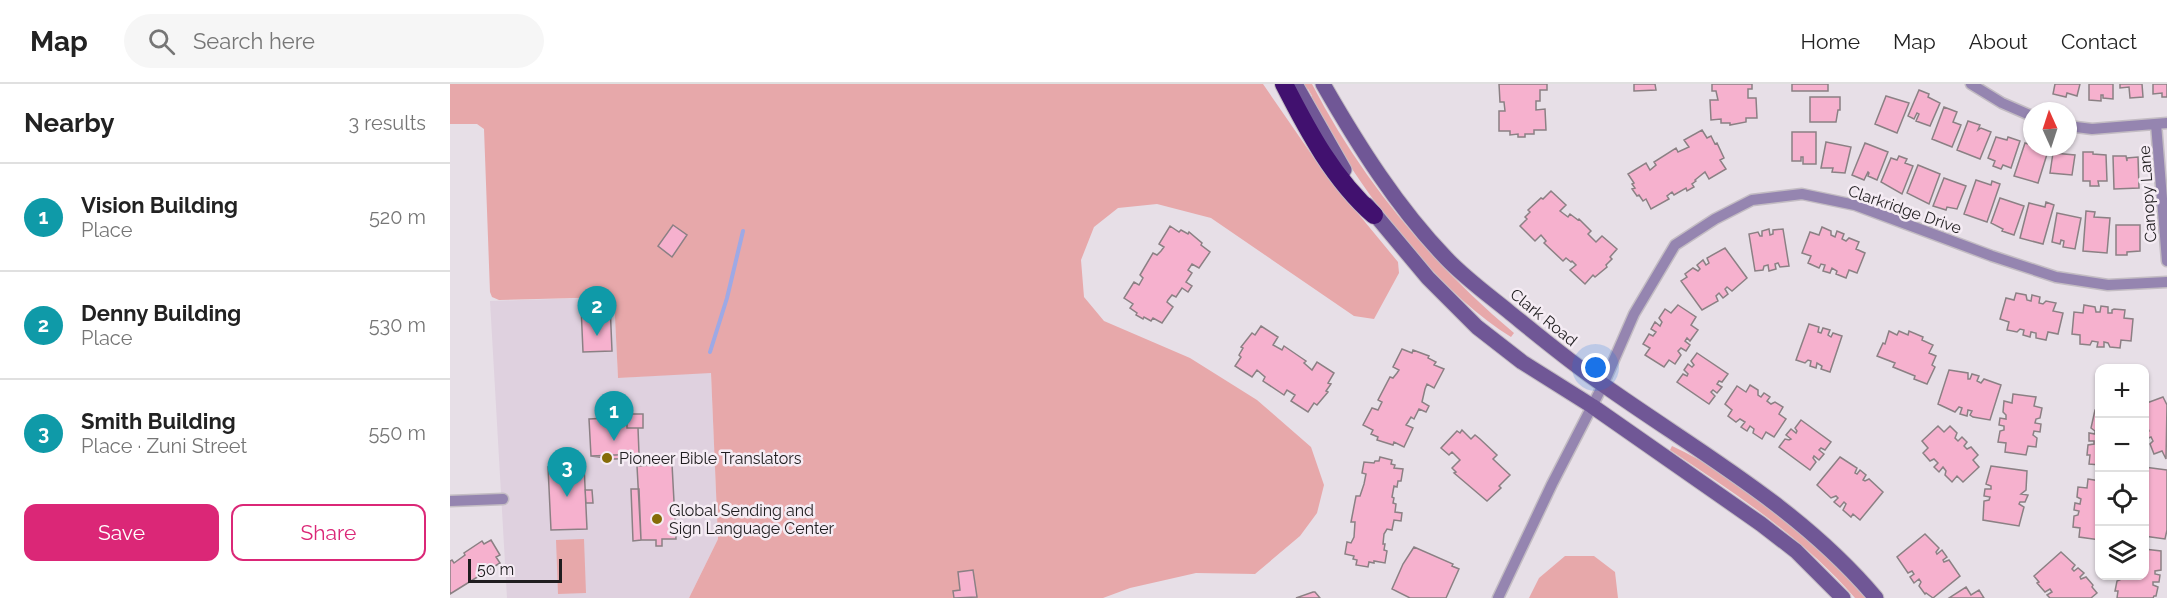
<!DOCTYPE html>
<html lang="en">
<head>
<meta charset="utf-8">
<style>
	:root { --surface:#fff; --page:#f6f6f6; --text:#222; --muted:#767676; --line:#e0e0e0; --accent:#db2777 }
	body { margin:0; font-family:Raleway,sans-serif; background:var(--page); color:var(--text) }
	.controls { position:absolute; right:18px; bottom:18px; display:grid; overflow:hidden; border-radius:12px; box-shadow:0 2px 4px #0004 }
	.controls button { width:54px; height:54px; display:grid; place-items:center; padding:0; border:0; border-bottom:2px solid var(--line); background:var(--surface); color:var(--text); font:30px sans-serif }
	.compass { position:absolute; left:1573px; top:18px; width:54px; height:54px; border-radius:50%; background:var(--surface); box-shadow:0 2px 4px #0004; rotate:357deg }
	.scale { position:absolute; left:18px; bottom:15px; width:94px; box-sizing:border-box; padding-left:6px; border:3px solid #1f1d1f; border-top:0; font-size:16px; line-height:21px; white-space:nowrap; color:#1f1d1f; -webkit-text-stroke:4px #f5ecf4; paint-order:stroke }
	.you { position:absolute; left:1146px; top:284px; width:21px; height:21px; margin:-15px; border:4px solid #fff; border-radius:50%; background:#1a73e8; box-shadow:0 0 0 9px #1a73e833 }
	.badge { display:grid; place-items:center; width:39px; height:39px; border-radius:50%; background:var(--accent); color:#fff; font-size:20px; font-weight:700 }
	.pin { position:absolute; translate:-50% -50px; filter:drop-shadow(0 2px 3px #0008) }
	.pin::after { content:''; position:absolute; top:32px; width:21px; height:18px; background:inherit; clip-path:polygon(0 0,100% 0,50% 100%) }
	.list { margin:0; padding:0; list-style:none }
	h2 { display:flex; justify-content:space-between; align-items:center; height:78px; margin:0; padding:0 24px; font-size:26px }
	h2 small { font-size:20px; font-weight:400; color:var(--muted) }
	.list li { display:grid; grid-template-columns:39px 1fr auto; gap:18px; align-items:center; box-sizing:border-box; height:108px; padding:0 24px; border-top:2px solid var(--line) }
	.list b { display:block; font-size:22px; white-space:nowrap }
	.list p { margin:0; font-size:20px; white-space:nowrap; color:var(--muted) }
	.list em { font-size:20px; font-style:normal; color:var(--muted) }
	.actions { display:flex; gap:12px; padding:18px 24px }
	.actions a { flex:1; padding:14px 0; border:2px solid var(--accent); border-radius:12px; text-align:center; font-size:21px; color:var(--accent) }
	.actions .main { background:var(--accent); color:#fff }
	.icon { flex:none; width:33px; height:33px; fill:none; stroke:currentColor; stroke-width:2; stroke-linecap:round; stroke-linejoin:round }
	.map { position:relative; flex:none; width:1717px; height:514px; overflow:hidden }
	header { display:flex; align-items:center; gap:36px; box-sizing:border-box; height:84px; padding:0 30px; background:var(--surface); border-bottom:2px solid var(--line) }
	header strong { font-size:28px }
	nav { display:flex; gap:33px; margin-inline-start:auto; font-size:21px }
	.search { width:420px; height:54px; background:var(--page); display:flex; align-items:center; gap:15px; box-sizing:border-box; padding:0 21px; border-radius:33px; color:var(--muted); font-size:22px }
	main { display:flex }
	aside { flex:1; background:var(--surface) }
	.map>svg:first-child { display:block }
	.built { fill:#dfd1df }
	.green { fill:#e7a8aa }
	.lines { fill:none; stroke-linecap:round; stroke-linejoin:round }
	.stream { stroke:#9ea9e5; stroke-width:4 }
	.building { fill:#f6b1ce; stroke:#8b8084; stroke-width:1.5 }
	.minor-casing { stroke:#c3bcc3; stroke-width:13 }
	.secondary-casing { stroke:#c3bcc3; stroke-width:17 }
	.motorway-casing { stroke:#c3bcc3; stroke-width:20 }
	.minor { stroke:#9585b0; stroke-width:10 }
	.secondary { stroke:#705796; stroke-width:15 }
	.motorway { stroke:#41116f; stroke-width:18 }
	.poi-dot { fill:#856c08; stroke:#f5ecf4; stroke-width:2 }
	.labels { text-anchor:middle; stroke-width:5; stroke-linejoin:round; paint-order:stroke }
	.street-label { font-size:16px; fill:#1f1d1f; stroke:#f5ecf4 }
	.poi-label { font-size:16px; fill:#1f1d1f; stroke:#f5ecf4; text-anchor:start }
</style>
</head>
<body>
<header>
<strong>Map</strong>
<div class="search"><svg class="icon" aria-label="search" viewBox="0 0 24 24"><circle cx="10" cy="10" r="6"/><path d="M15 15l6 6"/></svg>Search here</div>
<nav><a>Home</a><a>Map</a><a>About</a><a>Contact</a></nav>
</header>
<main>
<aside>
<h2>Nearby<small>3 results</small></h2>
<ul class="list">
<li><span class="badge" style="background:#0f9aa8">1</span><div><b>Vision Building</b><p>Place</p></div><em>520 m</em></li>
<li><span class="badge" style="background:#0f9aa8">2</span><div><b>Denny Building</b><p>Place</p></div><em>530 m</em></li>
<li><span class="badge" style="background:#0f9aa8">3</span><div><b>Smith Building</b><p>Place · Zuni Street</p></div><em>550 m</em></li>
</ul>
<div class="actions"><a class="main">Save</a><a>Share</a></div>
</aside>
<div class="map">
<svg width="1717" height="514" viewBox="0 0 1717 514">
	<rect width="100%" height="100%" fill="#e7dfe7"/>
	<path class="built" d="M164 213 168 294 261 288 268 455 239 514H57L40 217Z"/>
	<path class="green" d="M0 0H813L873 87 948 178 949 189 924 235 904 232 761 134 707 120 668 124 644 143 631 176 634 213 654 237 740 274 807 316 861 363 874 401 867 429 850 452 805 490 746 489 680 504 653 514H239L268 455 261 289 168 294 164 213 49 216 42 213 40 208 34 45 27 40H0Z
		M852 0H862C912 97 981 179 1064 249L1061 253C1000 216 935 137 897 77 884 57 872 35 860 14L862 12 858 5 856 6Z
		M1222 362C1297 397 1361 455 1416 514H1405C1352 453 1286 410 1220 366Z
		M134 455 136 509 108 510 106 456Z
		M1115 472H1144L1165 488 1168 514H1079L1089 494Z"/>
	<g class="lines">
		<path class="stream" d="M260 268 277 214 293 147"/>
	</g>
	<path class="building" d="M1049 0H1097V6H1090V17H1086V26L1095 25 1096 46H1084V50H1075V53H1068V50L1060 51V47H1049V27H1055L1054 18H1050Z
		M1184 0H1205L1206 6 1184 7Z
		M1262 0H1302V5H1298V14H1306L1307 34H1296V38L1280 41V39H1271V35L1261 36 1260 16H1268L1266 7H1262Z
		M1342 0H1378V7H1342Z
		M1605 0H1630L1627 12 1617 9 1616 13 1603 10Z
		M1639 0H1663V15L1653 14V11H1651V17L1639 16Z
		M1670 0H1692L1693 13 1680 14 1679 3 1670 4Z
		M1703 0H1717V13H1712V9L1703 10Z
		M1469 6 1479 10 1478 13 1490 19 1480 42 1466 37 1469 30 1467 29 1464 35 1458 32Z
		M1436 12 1459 19 1447 49 1425 40Z
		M1360 13H1390V26H1388L1386 38H1360Z
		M1494 23 1507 28 1503 38 1511 41 1502 63 1482 55Z
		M1518 37 1530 41 1528 46 1531 44 1541 48 1530 75 1507 66Z
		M1252 46 1257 54 1261 52 1265 60 1267 59 1274 74 1270 76 1276 85 1259 95 1255 88 1245 96 1246 97 1242 100 1244 103 1237 107 1236 104 1224 111 1222 108 1217 112 1219 115 1201 125 1196 115 1193 117 1189 111 1187 112 1182 105 1185 104 1182 100 1184 99 1178 90 1196 79 1200 86 1206 81 1204 78 1226 64 1228 68 1239 63 1234 56Z
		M1342 48H1366V80H1353V73H1351V77H1342Z
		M1546 53 1557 56 1558 53 1570 57 1561 84 1553 81 1551 85 1543 82 1545 77 1538 74Z
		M1376 58 1401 63 1395 89 1382 88 1383 84H1371Z
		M1415 59 1438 68 1427 96 1418 92 1419 89 1418 88 1414 96 1402 91Z
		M1575 59 1582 61V63L1598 67 1588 99 1564 92Z
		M1633 68H1643V70L1656 71 1657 97H1648L1649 102H1640V97H1633Z
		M1603 69 1625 71 1622 91 1600 89Z
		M1449 72 1457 75 1455 79 1463 82 1452 110 1431 98 1441 74 1447 76Z
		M1663 72H1676L1677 77V74L1688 73 1689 104 1664 105Z
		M1468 81 1490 90 1479 120 1457 109Z
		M1494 94 1516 102 1507 125 1497 123 1496 126 1483 122Z
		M1526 96 1541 101 1542 97 1550 100 1537 138 1514 130Z
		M1101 107 1116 121 1110 127 1118 133 1120 130 1128 136 1129 135 1141 147 1138 150 1146 158 1152 152 1167 165 1160 173 1162 175 1156 181 1157 183 1145 193 1143 191 1135 200 1120 186 1126 181 1122 177 1121 178 1116 174 1113 177 1094 159 1096 157 1091 151 1085 157 1070 142 1077 135 1075 133 1080 128 1078 126 1091 114 1093 115Z
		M1550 114 1574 122 1564 151 1552 147 1553 145 1541 139Z
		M1596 118 1604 121 1593 160 1570 154 1579 119 1595 123Z
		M1636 127 1645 128 1644 133 1660 134 1657 169 1633 167Z
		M1607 129 1631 134 1625 165 1613 163 1614 157 1611 156 1610 160 1602 158Z
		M223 141 237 151 222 173 208 162Z
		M1666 141H1690V167L1677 168V171H1666Z
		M720 142 729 148 731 146 738 150 739 148 752 159 751 161 760 168 749 184 742 180 738 186 742 189 736 198 742 202 738 208 732 204 726 213 722 211 718 216 717 218 723 223 712 239 703 234 701 237 694 233 693 235 686 231 687 229 680 224 683 220 674 214 684 198 689 201 693 194 690 191 703 169 707 171 711 167 714 163 709 160Z
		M1372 143 1381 147V151L1385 153 1387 147 1394 150 1392 155 1396 157 1399 154 1409 158 1406 165 1415 169 1407 189 1399 186 1396 194 1386 190 1387 187 1382 184 1380 189 1373 187 1375 181 1371 180 1369 184 1358 179 1361 172 1352 169 1360 148 1369 151Z
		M1319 145 1320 151 1323 150V146L1333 145 1339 182 1330 183 1328 179 1325 180 1326 185 1319 187 1318 181 1314 182 1313 186 1305 187 1299 150 1308 148 1310 152H1312V147Z
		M1275 164 1297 194 1282 207 1277 203 1275 205 1278 210 1273 214 1269 209 1266 212 1268 217 1252 226 1231 197 1237 193 1235 190 1243 184 1248 187 1250 185 1247 181 1253 176 1256 181 1259 179 1257 174Z
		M1566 209 1576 211 1577 216 1581 217 1582 211 1590 213 1589 219 1593 220 1596 217 1606 219 1603 227 1613 229 1608 250 1598 248 1596 256 1586 254V249L1581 248 1580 253 1573 251 1574 246 1570 245 1567 248 1557 246 1559 238 1550 235 1556 214 1564 216Z
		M160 220 162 267 133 268 131 222Z
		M1228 221 1246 233 1241 241 1248 246 1240 257 1237 254 1235 257 1240 261 1236 267 1231 264 1228 267 1231 271 1225 280 1219 276 1214 283 1195 271 1200 264 1193 260 1199 250 1203 252 1206 248 1201 245 1205 238 1210 242 1212 238 1209 234 1215 225 1221 229Z
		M1634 221 1645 223 1646 228H1650L1651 222 1658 223V229H1662V226L1664 225 1675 226 1674 234 1683 235 1681 257 1671 256 1670 264 1660 263 1658 259 1654 258V263H1647L1648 258 1642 257 1640 261 1630 260V251L1622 250 1624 228 1633 229Z
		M1359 240 1369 243 1368 248 1371 249 1373 244 1380 246 1378 251 1381 253 1383 249 1392 252 1380 288 1371 285 1372 282 1367 279 1366 284 1360 282 1361 277 1358 276 1355 279 1346 276Z
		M811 242 828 253 823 261 832 266 834 262 856 277 854 279 862 286 867 278 884 289 878 299 881 300 876 307 878 308 867 321 864 319 858 328 841 317 845 311 837 306 834 311 813 297 815 293 807 286 802 293 785 282 791 273 789 271 793 264 791 263 802 249 805 251Z
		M1439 247 1447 251 1449 247 1458 251 1459 247 1473 253 1472 256 1483 261 1479 269 1486 272 1482 281 1485 283 1477 300 1464 295 1465 292 1443 283 1445 279 1427 272 1433 259 1435 260Z
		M952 265 962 269 963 266 979 272 978 274 986 278 984 281 994 285 984 304 977 300 975 305 972 318 979 322 976 328 969 325 964 335 961 333 958 338 956 341 963 344 954 363 944 358 943 361 927 356 928 353 921 350 923 346 913 341 922 324 928 326 932 318 928 316 940 293 943 294 947 289 949 286 943 283Z
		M1247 269 1278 290 1272 298 1269 297 1267 300 1272 303 1267 309 1263 306 1261 308 1265 312 1259 320 1227 298 1233 290 1237 292 1238 290 1234 286 1238 280 1242 283 1244 281 1241 277Z
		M1499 286 1518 289V295H1520L1522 290 1529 292 1527 297 1531 299 1534 295 1551 301 1540 336 1523 333 1520 331 1522 327 1518 326 1517 332 1510 330 1512 324 1509 323 1505 328 1488 320Z
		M1300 301 1308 306V311L1311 313 1314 309 1320 313 1317 317 1321 320 1325 318 1333 323 1329 330 1336 335 1324 353 1316 348 1312 355 1303 349 1304 345 1300 342 1297 347 1291 343 1295 338 1290 335 1286 338 1278 332 1282 326 1275 320 1287 302 1296 308Z
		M1563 310 1586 313 1584 322 1592 324 1590 334 1586 335 1585 339 1591 340 1590 348 1584 347 1583 351 1587 354 1586 363 1578 362 1576 371 1555 368 1556 359 1548 358 1550 347 1554 346V342L1549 341 1550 334 1556 335V331L1553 328 1554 317 1562 319Z
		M1713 313 1717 321 1716 375 1712 367 1704 370 1700 360 1703 357 1701 353 1696 355 1694 350 1699 347 1697 342H1694V320Z
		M1645 326H1650V381L1639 380 1640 371H1637L1638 361 1644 360V357H1639V349L1645 350V347L1641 344Z
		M177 330H193V344H177Z
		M177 333V344H188L189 370 141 372 139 335Z
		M1351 336 1381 358 1375 366 1371 364 1369 366 1374 370 1369 376 1364 372 1363 374 1366 378 1360 386 1329 363 1335 355 1339 356 1341 355 1336 351 1341 345 1346 349 1347 347 1345 344Z
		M1488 342 1494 348 1500 342 1507 349 1505 354 1508 357 1512 353 1517 358 1514 362 1517 365 1521 363 1528 371 1523 376 1529 383 1513 398 1507 392 1502 398 1495 391 1496 387 1493 383 1489 388 1484 383 1488 379 1484 375 1480 377 1473 369 1478 364 1472 357Z
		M1012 346 1021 355 1025 351 1030 355 1047 371 1043 375 1060 391 1049 402 1051 404 1037 417 1004 389 1006 388 1002 384 1010 376 1002 368 999 371 991 364 1007 347 1010 349Z
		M189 370V374L164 375 141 372Z
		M930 373 942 376 941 380 945 381 944 384 953 385 951 397H948L947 403 944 402 942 413 944 414 943 419 946 420 945 428 952 429 951 437 944 436 942 446 937 445 934 450 933 460H935L934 466 937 467 935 479 924 477V479L919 478 918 483 906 481 907 476 903 475 904 472 895 470 897 458 901 459 904 453 905 438H901L906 412H910L914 400 916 390 912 389 914 378 924 379 925 377H929Z
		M1390 373 1407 384 1405 389 1407 390 1410 386 1416 391 1413 396 1415 397 1419 395 1433 408 1410 436 1403 430 1401 433 1393 426 1396 420 1394 418 1390 423 1384 418 1388 414 1386 412 1381 414 1367 401Z
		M202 374H208L209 380H222L226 455H212V462H206V456H191L187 382 202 381Z
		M134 381 137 445 101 446 98 383Z
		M1541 382 1577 387 1576 406 1571 410 1578 411 1575 418H1570L1569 420 1574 423 1569 442 1533 436 1534 417 1539 416 1540 413 1534 412 1535 405H1541V402L1536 400Z
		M1694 383 1717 386V446L1715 455 1694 452Z
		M1638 395 1650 397V456L1629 453 1630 444 1623 443 1624 432 1628 431 1629 427 1624 426 1625 419 1630 420 1631 415 1627 413 1628 403 1637 404Z
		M181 405H189L191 456 183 457Z
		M135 406H142L143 419H136Z
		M1475 450 1489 464 1486 468 1487 470 1492 466 1497 473 1493 476 1494 478 1499 476 1510 492 1483 514 1476 509 1475 510 1469 502 1471 498 1469 495 1464 499 1460 493 1464 490 1462 487 1458 489 1447 473Z
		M41 456 50 471 46 473 50 479 0 510V477L2 476 4 479 15 471 14 469 32 457 34 460Z
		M964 463 1003 480 1002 482 1009 485 996 514H960L942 505 953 480Z
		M1694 465 1711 467V486L1705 487V490L1710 491 1709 498H1703V501L1708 503 1706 512H1704L1703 514H1667L1668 507H1665L1667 497 1672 495 1673 493 1667 492H1694Z
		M1611 468 1625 481 1622 485 1624 487 1628 484 1634 489 1630 493 1631 495 1636 493 1643 501 1642 503 1647 509 1641 514H1600L1597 511 1602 508 1600 505 1595 508 1587 499 1589 498 1584 492Z
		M523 486 527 513 504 514 503 507 510 506 508 488Z
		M1516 503 1521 511 1529 506 1534 514H1499Z
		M863 508H865L870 514H846Z"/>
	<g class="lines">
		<g class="minor-casing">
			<path id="minor" d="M1521 0 1552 19 1582 32
				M1706 40 1717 177
				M1618 42 1642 45 1717 39
				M0 417 53 415
				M1048 514 1102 400 1153 301 1184 230 1225 161 1265 135 1302 116 1352 110 1405 121 1542 172 1606 193 1658 201 1717 198"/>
		</g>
		<g class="secondary-casing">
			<path id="secondary" d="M845 0 894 86
				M873 0C908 61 947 123 996 174 1015 194 1037 210 1058 227 1090 253 1121 279 1155 302 1250 369 1350 424 1426 514
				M917 121 978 194 1027 243 1072 278 1142 322 1311 440 1346 467 1393 514"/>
		</g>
		<g class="motorway-casing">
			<path id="motorway" d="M834 0C858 47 884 96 924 131"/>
		</g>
		<use href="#minor" class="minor"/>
		<use href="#secondary" class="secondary"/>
		<use href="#motorway" class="motorway"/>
	</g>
	<g class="poi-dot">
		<circle cx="157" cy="374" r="6"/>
		<circle cx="207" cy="435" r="6"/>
	</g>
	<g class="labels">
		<g class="street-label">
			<text transform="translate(1697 110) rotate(-94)" y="6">Canopy Lane</text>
			<text transform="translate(1455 125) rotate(19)" y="6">Clarkridge Drive</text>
			<text transform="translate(1094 233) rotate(39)" y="6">Clark Road</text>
		</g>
		<g class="poi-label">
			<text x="169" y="380">Pioneer Bible Translators</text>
			<text x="219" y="432">Global Sending and<tspan x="219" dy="18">Sign Language Center</tspan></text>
		</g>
	</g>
</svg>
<div class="controls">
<button>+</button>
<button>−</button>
<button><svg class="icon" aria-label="locate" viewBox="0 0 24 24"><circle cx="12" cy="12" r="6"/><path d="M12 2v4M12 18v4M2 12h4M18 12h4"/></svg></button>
<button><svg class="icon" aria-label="layers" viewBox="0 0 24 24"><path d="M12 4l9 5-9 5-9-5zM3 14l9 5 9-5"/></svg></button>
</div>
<svg class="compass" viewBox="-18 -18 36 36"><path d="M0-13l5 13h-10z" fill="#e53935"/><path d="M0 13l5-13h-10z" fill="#767676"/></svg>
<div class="scale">50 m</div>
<div class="you"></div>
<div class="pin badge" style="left:164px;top:357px;background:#0f9aa8">1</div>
<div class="pin badge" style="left:147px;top:252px;background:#0f9aa8">2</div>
<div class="pin badge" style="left:117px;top:413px;background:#0f9aa8">3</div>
</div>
</main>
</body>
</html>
